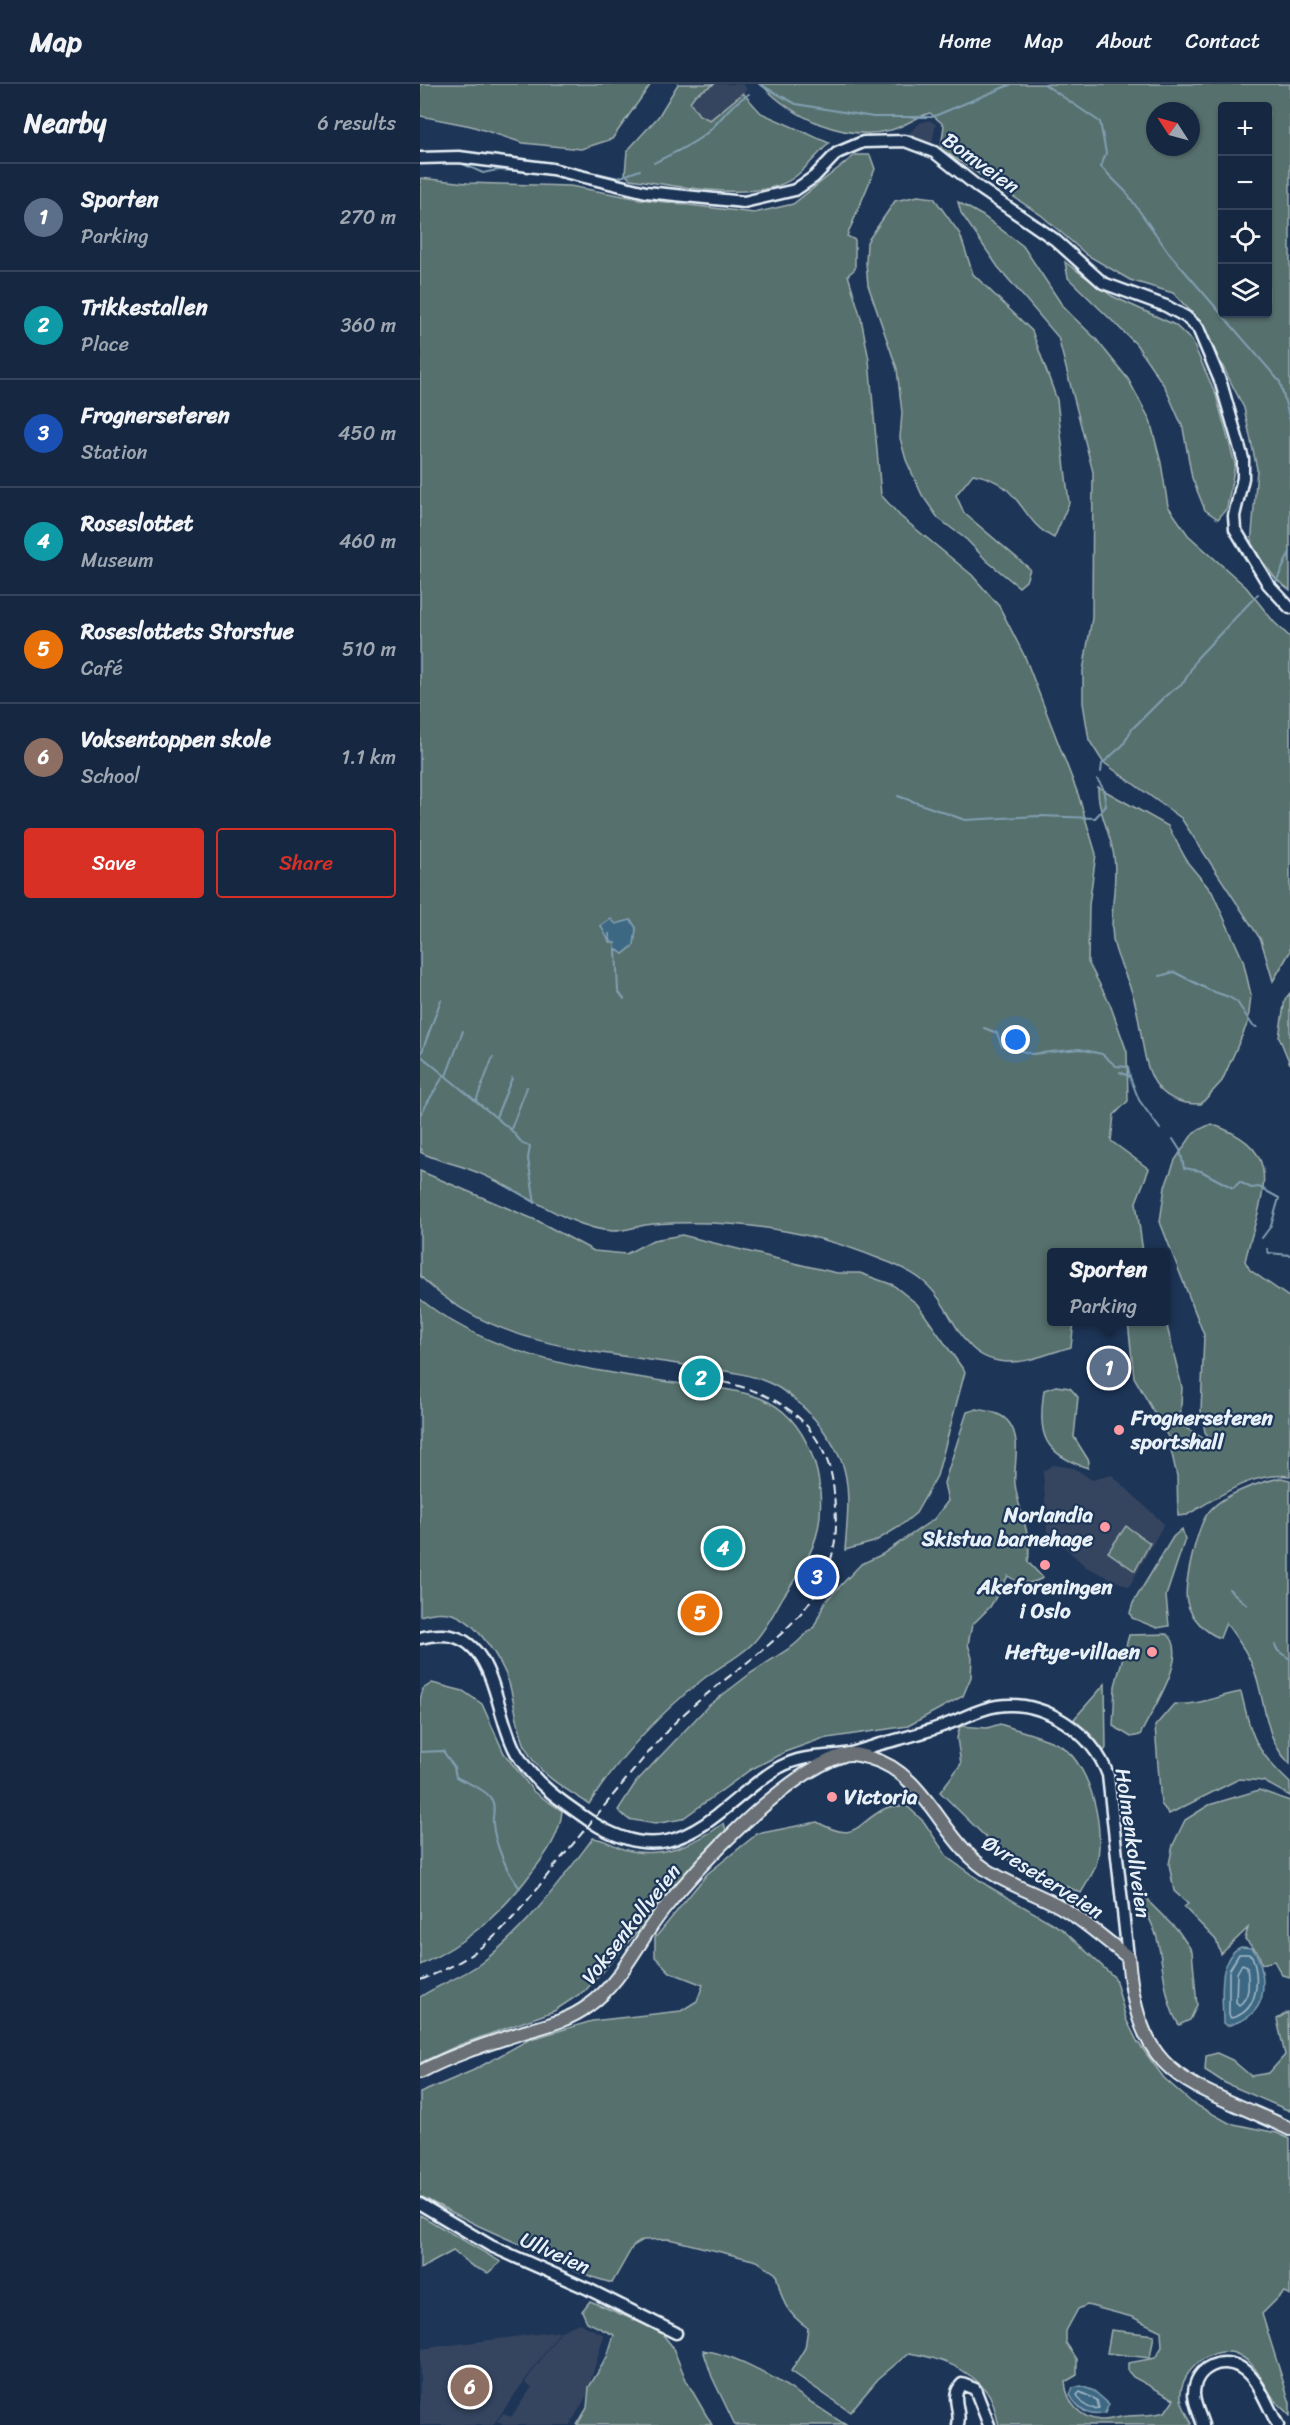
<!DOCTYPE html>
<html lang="en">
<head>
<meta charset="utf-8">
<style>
	:root { --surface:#162841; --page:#23344c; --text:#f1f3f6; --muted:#9ea6b1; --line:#35445a; --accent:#d93025 }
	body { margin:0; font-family:Sriracha,sans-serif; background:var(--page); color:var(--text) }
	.controls { position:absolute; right:18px; top:18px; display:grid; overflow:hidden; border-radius:6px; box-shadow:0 2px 4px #0004 }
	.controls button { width:54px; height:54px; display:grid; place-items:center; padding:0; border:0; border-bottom:2px solid var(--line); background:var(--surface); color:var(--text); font:30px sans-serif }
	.compass { position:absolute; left:726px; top:18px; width:54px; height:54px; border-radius:50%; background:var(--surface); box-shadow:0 2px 4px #0004; rotate:306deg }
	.you { position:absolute; left:596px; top:956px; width:21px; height:21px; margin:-15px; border:4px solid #fff; border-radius:50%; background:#1a73e8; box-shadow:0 0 0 9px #1a73e833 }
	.badge { display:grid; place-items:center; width:39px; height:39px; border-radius:50%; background:var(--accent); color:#fff; font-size:20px; font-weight:700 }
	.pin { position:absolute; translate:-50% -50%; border:3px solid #fff; box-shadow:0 2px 6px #0006 }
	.popup { position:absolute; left:627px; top:1164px; width:123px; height:78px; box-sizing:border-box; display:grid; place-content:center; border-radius:6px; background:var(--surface); filter:drop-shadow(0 2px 4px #0005); font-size:20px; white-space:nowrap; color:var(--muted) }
	.popup b { font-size:22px; color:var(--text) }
	.popup::after { content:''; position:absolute; left:50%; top:100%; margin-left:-12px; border:12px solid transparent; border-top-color:var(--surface) }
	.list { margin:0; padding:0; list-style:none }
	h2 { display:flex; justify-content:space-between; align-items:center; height:78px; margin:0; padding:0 24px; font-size:26px }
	h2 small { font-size:20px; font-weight:400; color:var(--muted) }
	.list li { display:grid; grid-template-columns:39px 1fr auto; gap:18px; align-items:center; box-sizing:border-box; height:108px; padding:0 24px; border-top:2px solid var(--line) }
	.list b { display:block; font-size:22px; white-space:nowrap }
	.list p { margin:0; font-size:20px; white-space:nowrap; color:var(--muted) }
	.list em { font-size:20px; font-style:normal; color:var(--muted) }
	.actions { display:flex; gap:12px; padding:18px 24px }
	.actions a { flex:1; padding:14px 0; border:2px solid var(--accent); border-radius:6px; text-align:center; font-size:21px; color:var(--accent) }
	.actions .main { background:var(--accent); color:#fff }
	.icon { flex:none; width:33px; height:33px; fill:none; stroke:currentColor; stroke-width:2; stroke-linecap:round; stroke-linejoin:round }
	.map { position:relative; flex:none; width:870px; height:2341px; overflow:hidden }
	header { display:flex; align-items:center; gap:36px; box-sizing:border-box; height:84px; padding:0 30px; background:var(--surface); border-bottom:2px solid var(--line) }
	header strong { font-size:28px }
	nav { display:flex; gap:33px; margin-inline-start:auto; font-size:21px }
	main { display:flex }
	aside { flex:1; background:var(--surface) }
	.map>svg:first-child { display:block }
	.built { fill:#344460 }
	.green { fill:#57706d; stroke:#a0b0b2; stroke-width:1.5; fill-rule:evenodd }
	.water { fill:#3d6883; stroke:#819fb2; stroke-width:1.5 }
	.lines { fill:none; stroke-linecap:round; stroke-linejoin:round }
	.shore { stroke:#a4bac9; stroke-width:1.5 }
	.stream { stroke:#819fb2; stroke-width:2 }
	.minor-casing { stroke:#e8f1f8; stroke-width:15 }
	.major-casing { stroke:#e8f1f8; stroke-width:16 }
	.minor { stroke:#1d3557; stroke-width:10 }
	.major { stroke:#6a7074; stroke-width:12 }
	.rail { stroke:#e8f1f8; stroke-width:2; stroke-dasharray:9 4.5; stroke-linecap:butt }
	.poi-dot { fill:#ff9aa2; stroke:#1d3557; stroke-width:2 }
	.labels { text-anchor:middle; stroke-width:4.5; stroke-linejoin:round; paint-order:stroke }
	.street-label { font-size:21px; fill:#e8f1f8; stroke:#1d3557 }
	.poi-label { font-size:21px; font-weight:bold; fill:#e8f1f8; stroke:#1d3557; text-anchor:start }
</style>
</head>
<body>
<header>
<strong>Map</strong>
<nav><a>Home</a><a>Map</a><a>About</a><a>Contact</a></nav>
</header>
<main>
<aside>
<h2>Nearby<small>6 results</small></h2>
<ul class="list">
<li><span class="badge" style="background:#5c6f8a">1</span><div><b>Sporten</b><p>Parking</p></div><em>270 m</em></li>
<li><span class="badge" style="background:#0f9aa8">2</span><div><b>Trikkestallen</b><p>Place</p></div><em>360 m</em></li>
<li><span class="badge" style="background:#1a4fb4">3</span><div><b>Frognerseteren</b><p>Station</p></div><em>450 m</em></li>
<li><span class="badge" style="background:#0f9aa8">4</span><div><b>Roseslottet</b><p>Museum</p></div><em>460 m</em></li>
<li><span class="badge" style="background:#e8710a">5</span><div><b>Roseslottets Storstue</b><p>Café</p></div><em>510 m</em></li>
<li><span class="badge" style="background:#8d6e63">6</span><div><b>Voksentoppen skole</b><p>School</p></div><em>1.1 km</em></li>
</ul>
<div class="actions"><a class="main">Save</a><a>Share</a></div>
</aside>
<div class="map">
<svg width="870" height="2341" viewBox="0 0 870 2341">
	<rect width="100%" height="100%" fill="#1d3557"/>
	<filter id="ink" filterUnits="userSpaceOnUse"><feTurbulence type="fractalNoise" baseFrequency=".0167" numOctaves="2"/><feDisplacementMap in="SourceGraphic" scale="12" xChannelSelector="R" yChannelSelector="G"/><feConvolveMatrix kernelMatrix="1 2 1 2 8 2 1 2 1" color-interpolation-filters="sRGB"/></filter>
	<g filter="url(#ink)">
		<path class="built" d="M294 0H323L327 5 290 36 279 31 270 18 275 11Z
			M509 36 516 40 512 60 486 52 500 39Z
			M633 1381 654 1384 672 1396 692 1391 744 1440 709 1503 666 1483 627 1447 623 1387Z
			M159 2239 184 2251 166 2313 150 2341H83L77 2337 83 2329 91 2333 112 2303 105 2298 141 2247Z
			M140 2247 73 2341H0V2265Z"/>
		<path class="green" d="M0 0H231L192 55 161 65 103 59 51 42 0 32Z
			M258 0H294L275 11 270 18 279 31 290 36 323 9 341 29 409 59C398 70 388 82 376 92 340 121 254 101 210 95L205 90 207 67 238 33Z
			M341 0H870V506L856 495 831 463 837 385 824 324 779 236 753 209 710 196 667 171 621 131 521 65 524 41 510 29C496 33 485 42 471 46 425 58 373 34 341 0ZM802 22H848V230H802ZM735 27H771V63H735Z
			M435 71H450L455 85 427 152 435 156V185L428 191 441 234 449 276 461 411 480 432 552 491 579 522 605 573 658 710 676 770 669 821 668 878 690 920 707 968 708 1017 694 1031 691 1057 729 1085 716 1118 723 1168H632V1238H654L651 1263C632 1268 608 1279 589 1278 537 1277 537 1226 504 1198 494 1189 474 1180 460 1175 388 1145 310 1135 233 1140 220 1141 206 1147 193 1147 148 1145 95 1101 51 1086 34 1079 17 1077 0 1068V94L47 99 150 102 220 115 334 129 373 120ZM190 836 196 840 211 836 216 844 214 861 203 870 195 864 196 859 191 858 189 849V856L181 842Z
			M498 112 514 114 540 150 553 190 612 247 637 316 649 419 634 454C598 436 603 399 553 390L536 411 544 429 610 485 606 497 599 503 567 477 547 456 518 434 502 411 486 376 480 354 482 329 477 285 448 201 446 179 447 158 475 117Z
			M538 118 563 132 603 162 644 224 676 255 708 295 730 336 741 379 748 422 768 451 826 503 854 538 870 553V868L853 897 841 856 761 734 683 678 669 656 663 619V587L672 534 673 388 638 253 578 183 541 129Z
			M645 178 692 212 755 241 772 257 796 311 815 380 807 424 798 435 785 426 772 394 763 344 745 303 716 260 648 194Z
			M678 703 748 742 768 779 792 808 823 876 831 911 828 938 802 997 781 1020C717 1021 727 959 714 915 709 896 695 872 693 855 689 827 698 800 694 773 691 749 677 727 678 703Z
			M870 909V980L859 953 865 915Z
			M791 1040C870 1067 841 1110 825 1177L830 1186 870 1214V1392C831 1388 800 1412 767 1431L758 1432 757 1392 748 1353 714 1293 708 1238H746L762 1303 760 1340 795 1362 785 1348 781 1327 784 1251 740 1138 745 1103 755 1076 774 1048Z
			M0 1087 118 1137 174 1167 206 1170 233 1156 262 1151 382 1181 417 1189H440L473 1201 497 1220 545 1288 517 1392 496 1429 479 1443 454 1458 425 1466C427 1438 432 1402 421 1376 408 1348 385 1320 359 1304 334 1289 299 1286 271 1282 177 1267 71 1264 0 1192Z
			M0 1215C73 1274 165 1285 255 1299 283 1303 314 1304 340 1314 389 1333 408 1398 398 1445 394 1468 376 1494 363 1513 354 1529 343 1550 330 1562 316 1575 297 1584 282 1596 239 1630 199 1674 169 1720 149 1707 121 1692 109 1670 97 1648 96 1623 89 1599 82 1577 56 1536 32 1530 20 1527 11 1529 0 1532Z
			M636 1302 650 1304 658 1313 654 1353 669 1377 668 1384C622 1369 618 1351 624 1306Z
			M557 1325C568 1327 583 1329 590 1340 602 1358 593 1381 595 1400 598 1427 613 1451 608 1478L623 1494C609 1501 601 1501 588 1492L570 1523 552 1541 548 1560 552 1574 551 1593 543 1612 488 1642 401 1655 365 1668 330 1686 262 1735 235 1740 208 1735 198 1726 216 1698 287 1623 331 1589 373 1562 394 1543 405 1518 441 1480 461 1471 514 1435 528 1417 524 1399 547 1328Z
			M861 1394 870 1396V1680C846 1657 846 1625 837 1595 831 1573 819 1557 806 1539L800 1554C786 1549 771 1534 767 1518 763 1502 777 1443 788 1429 801 1411 839 1398 861 1394Z
			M706 1442 730 1459 715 1487 688 1468Z
			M762 1445 765 1455 746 1512 749 1542 737 1544 712 1534 710 1529 713 1519 753 1453Z
			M747 1550C772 1569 730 1629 720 1651L711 1653 693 1642 695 1602 709 1551Z
			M12 1599 43 1607 62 1620 84 1669 114 1708 142 1727C140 1751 127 1769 112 1788 81 1830 47 1859 0 1881V1616L3 1605Z
			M685 1600 686 1664 684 1667 654 1635Z
			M821 1608C832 1654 835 1666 870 1699V1712L843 1697 819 1695 749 1730 741 1720 735 1642 754 1620C777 1622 798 1612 821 1608Z
			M580 1640C599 1647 624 1652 641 1662 672 1682 686 1748 676 1781 673 1790 666 1800 661 1809L590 1777 520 1708 541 1680 537 1654 540 1642 567 1644Z
			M839 1706 870 1717V1893L862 1891 854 1877 842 1880 838 1869 825 1855 828 1844 801 1870 796 1856 764 1823 768 1820 754 1807 749 1780 753 1761 765 1736 789 1721Z
			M487 1722 504 1738 528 1774 568 1802 642 1845 695 1894 706 1935 717 1957 744 1994 771 2018 809 2039 857 2049 870 2055V2211L864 2208 842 2230 870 2319V2332C865 2326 858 2321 854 2315 841 2298 839 2282 819 2271 795 2258 758 2287 761 2314 762 2322 768 2332 772 2340L768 2341H579C576 2332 574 2317 568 2309 548 2283 519 2274 489 2269L458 2295 430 2328 371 2287 385 2264 388 2244C365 2228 362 2217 356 2190L337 2177 249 2155 223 2156 213 2162 192 2199 172 2193 59 2142 0 2112V2009L54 1986 108 1956 172 1937 261 1927 277 1917 283 1901 250 1888 235 1873V1854L287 1790 337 1750 397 1738C437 1760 435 1740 464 1725 470 1721 480 1722 487 1722ZM667 2221 712 2233 741 2247 742 2263 735 2274 708 2279V2287L713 2293 754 2315 745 2328C732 2332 722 2331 708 2332 699 2332 689 2337 680 2336 659 2334 647 2318 645 2298L657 2291V2275L646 2259V2247L658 2225Z
			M304 1739 306 1747 166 1906 134 1927 39 1961 0 1979V1913C19 1900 43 1893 61 1879 106 1845 139 1799 173 1754 185 1755 192 1761 203 1765 239 1776 276 1760 304 1739Z
			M721 1801 731 1820 759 1848 772 1867 777 1921 770 1936 759 1941C744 1918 744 1882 737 1854 733 1839 724 1825 717 1811Z
			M868 1928 870 2027 805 1999 785 1986 786 1972 797 1969 812 1976 831 1992 849 1989 865 1971 857 1935Z
			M0 2131 81 2178 68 2189 52 2182 33 2167 0 2185Z
			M170 2217 240 2247 252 2262 267 2298 292 2341H157L167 2324 169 2303 187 2273 194 2251 167 2238 162 2227Z
			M691 2246 734 2251 730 2274 687 2269Z
			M283 2266C337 2275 380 2313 426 2341H315L292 2293Z"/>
		<path class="water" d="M191 835 196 840 211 836 216 844 214 861 203 870 195 864 196 859 191 858 189 849V857L181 842Z
			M821 1863 832 1864C843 1876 847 1907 838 1922 831 1934 819 1938 807 1942L803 1939C803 1917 796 1873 821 1863Z
			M661 2302 674 2307 689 2320 685 2329C668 2334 658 2325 650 2311L653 2304Z"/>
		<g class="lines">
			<path class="shore" d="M819 1870H828L832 1872C840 1894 839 1928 811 1934L809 1931V1887Z
				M822 1880 827 1882C828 1896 832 1912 819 1921L816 1918 817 1889Z
				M660 2308 677 2316 679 2324C669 2327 662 2320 657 2311Z"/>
			<path class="stream" d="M339 0 376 20 453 33H512L592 0
				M624 0 680 38 686 69 681 83 706 108 749 169 860 298 870 337
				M18 79H41L63 89 77 86 114 88
				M234 79C252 69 272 62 288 48 305 32 307 23 329 10
				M177 89 198 94 220 86
				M855 500 870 468
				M681 688 682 680 703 661 712 645 744 613 764 598 777 574 838 510
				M478 712 545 736 619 732 675 734 686 722 683 704 677 695
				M196 865 198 907 204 915
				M740 892 754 888 789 906 809 913 817 918 833 942 837 943
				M564 944 577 949 582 962
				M592 964 612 970 659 965 682 970 696 982 708 983 710 993
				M0 971 91 1046 103 1060 110 1062 108 1075 115 1119
				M0 973 21 916
				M700 988 710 993 719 1016 740 1045
				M26 992 43 947
				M56 1017 73 973
				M0 1031 24 991
				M76 1033 92 994
				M91 1045 107 1003
				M753 1055 760 1066 764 1084 781 1087 813 1104 820 1098 831 1104 839 1103 859 1114 851 1142 842 1154
				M0 1064 2 1066
				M88 1103 114 1118
				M847 1165 849 1169 870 1171
				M809 1505 827 1521
				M855 1561 858 1567 870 1575
				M0 1668 23 1667 34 1683 36 1693C47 1699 66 1705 72 1716 76 1724 72 1731 73 1739 74 1758 88 1791 100 1804"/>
			<g class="minor-casing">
				<path id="minor" d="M0 74 39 73 132 85 226 108 324 118 375 106 394 93 417 69 443 58 485 57 514 68 558 103 634 155 683 199 746 222 766 233 778 244 801 299 823 375V394L814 432 815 445 848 500 870 524
					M0 1554C78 1533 71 1626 97 1670 115 1700 142 1718 170 1737 193 1752 219 1763 247 1757 291 1747 322 1704 360 1683 383 1671 402 1673 426 1670 436 1668 447 1664 457 1661 479 1655 501 1650 522 1642 541 1636 557 1625 577 1622 624 1615 672 1648 688 1691L708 1873
					M0 2120 71 2162 168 2205 256 2249
					M538 2341C542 2327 529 2313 542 2300L555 2305 569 2341
					M783 2341C780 2331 774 2320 774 2310 774 2283 804 2270 824 2286 840 2298 848 2324 858 2341"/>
			</g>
			<g class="major-casing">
				<path id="major" d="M0 1988C32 1971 67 1960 101 1949 124 1942 148 1937 168 1922 200 1900 217 1860 240 1830 278 1781 365 1689 424 1671 431 1668 443 1672 450 1674 499 1687 518 1742 552 1774 576 1797 610 1806 639 1822 664 1836 685 1856 708 1873 719 2001 771 1997 870 2045"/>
			</g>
			<use href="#minor" class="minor"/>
			<use href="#major" class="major"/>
			<path class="rail" d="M0 1896C21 1888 42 1878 60 1864 89 1843 111 1812 133 1784 171 1739 207 1693 246 1648 308 1578 428 1537 415 1423 414 1406 413 1390 406 1374 388 1327 343 1305 297 1297"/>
		</g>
	</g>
	<g class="poi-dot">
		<circle cx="699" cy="1346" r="6"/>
		<circle cx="685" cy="1443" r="6"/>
		<circle cx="625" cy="1481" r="6"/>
		<circle cx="732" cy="1568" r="6"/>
		<circle cx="412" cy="1713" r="6"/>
	</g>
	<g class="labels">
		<g class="street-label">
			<text transform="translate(561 79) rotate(36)" y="7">Bomveien</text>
			<text transform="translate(713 1759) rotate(82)" y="7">Holmenkollveien</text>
			<text transform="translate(623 1793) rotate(32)" y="7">Øvreseterveien</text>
			<text transform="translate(211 1840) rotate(-52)" y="7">Voksenkollveien</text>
			<text transform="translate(135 2169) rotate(24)" y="7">Ullveien</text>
		</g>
		<g class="poi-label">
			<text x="711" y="1341">Frognerseteren<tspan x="711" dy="24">sportshall</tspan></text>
			<text x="673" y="1438" text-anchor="end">Norlandia<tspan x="673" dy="24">Skistua barnehage</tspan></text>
			<text x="625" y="1510" text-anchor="middle">Akeforeningen<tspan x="625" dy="24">i Oslo</tspan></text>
			<text x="720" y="1575" text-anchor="end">Heftye-villaen</text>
			<text x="424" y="1720">Victoria</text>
		</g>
	</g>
</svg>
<div class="controls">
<button>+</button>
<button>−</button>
<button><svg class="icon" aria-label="locate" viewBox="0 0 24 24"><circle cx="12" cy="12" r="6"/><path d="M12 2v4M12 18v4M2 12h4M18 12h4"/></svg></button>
<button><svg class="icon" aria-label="layers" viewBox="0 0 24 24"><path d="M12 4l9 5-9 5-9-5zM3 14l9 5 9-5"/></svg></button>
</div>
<svg class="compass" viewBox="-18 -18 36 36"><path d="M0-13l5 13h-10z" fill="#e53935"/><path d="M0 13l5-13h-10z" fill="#9ea6b1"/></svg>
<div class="you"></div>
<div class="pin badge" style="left:689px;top:1284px;background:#5c6f8a">1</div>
<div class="popup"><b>Sporten</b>Parking</div>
<div class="pin badge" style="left:281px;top:1294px;background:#0f9aa8">2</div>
<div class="pin badge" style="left:397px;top:1493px;background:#1a4fb4">3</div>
<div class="pin badge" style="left:303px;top:1464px;background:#0f9aa8">4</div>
<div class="pin badge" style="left:280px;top:1529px;background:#e8710a">5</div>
<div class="pin badge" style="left:50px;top:2303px;background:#8d6e63">6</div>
</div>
</main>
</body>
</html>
